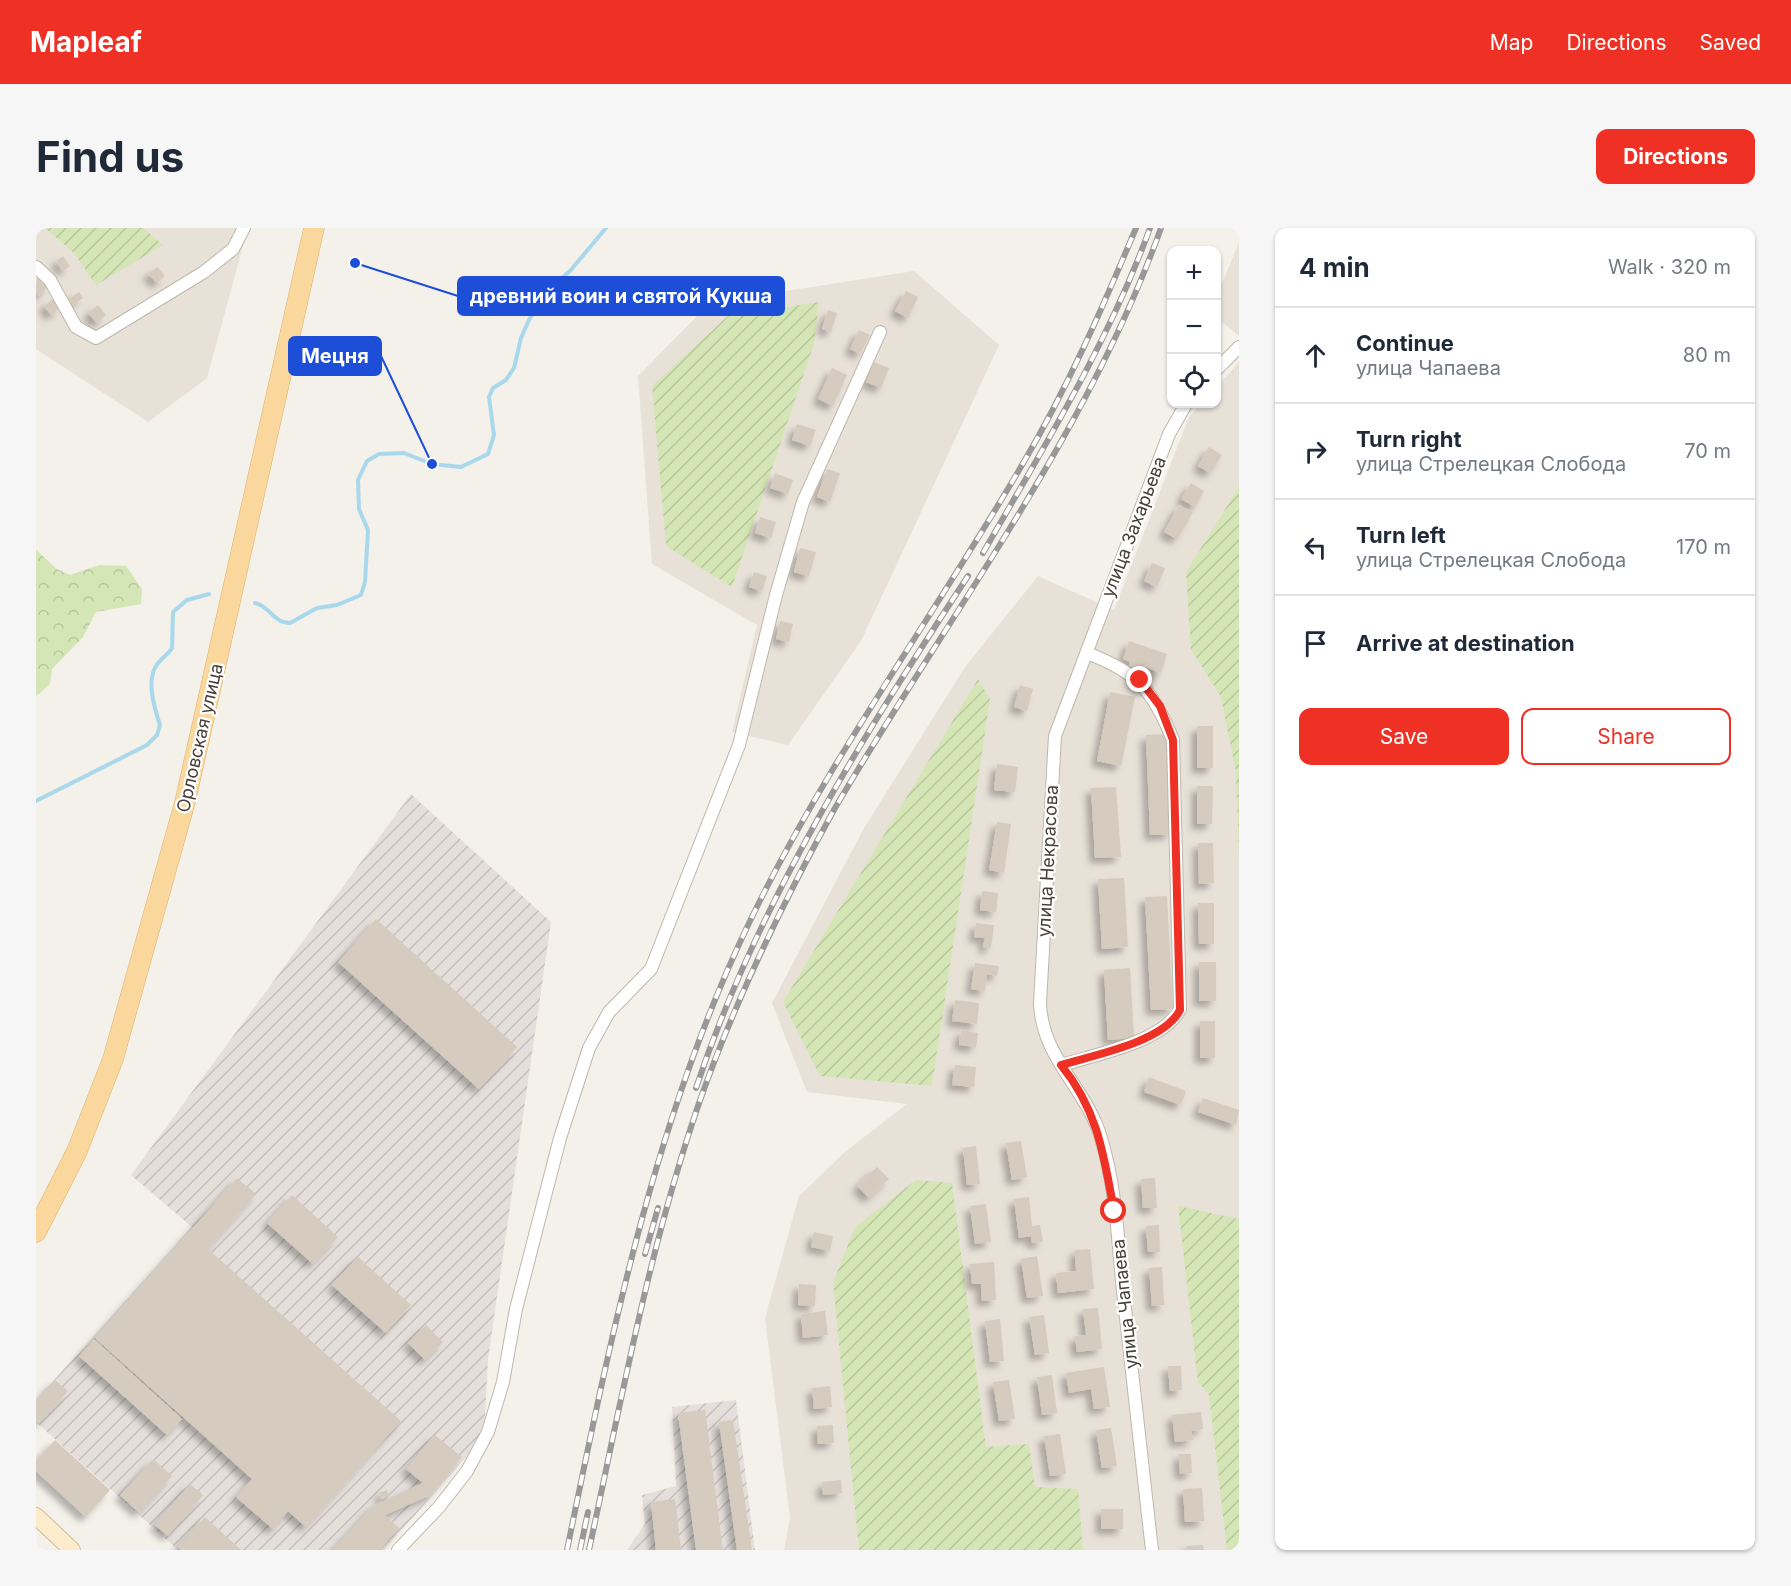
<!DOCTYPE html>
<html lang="en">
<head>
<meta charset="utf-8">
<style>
	:root { --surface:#fff; --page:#f6f6f7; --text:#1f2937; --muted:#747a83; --line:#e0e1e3; --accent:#ef3125 }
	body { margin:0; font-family:Inter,sans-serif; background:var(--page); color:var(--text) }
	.controls { position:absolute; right:18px; top:18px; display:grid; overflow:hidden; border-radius:12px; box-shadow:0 2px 4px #0004 }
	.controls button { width:54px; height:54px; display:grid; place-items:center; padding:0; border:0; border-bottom:2px solid var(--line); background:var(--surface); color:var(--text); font:30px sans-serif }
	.stop { position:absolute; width:18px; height:18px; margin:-14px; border:4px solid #ef3125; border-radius:50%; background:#fff }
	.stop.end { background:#ef3125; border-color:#fff; box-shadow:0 2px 6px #0008 }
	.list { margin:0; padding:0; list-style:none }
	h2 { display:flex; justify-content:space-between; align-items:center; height:78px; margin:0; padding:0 24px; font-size:26px }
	h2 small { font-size:20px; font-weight:400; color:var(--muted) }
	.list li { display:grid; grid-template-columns:39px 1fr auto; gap:18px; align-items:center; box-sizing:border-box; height:96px; padding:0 24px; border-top:2px solid var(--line) }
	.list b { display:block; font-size:22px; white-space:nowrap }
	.list p { margin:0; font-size:20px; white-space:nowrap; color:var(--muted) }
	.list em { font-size:20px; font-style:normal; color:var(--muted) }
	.actions { display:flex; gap:12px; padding:18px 24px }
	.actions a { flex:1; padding:14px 0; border:2px solid var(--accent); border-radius:12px; text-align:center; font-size:21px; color:var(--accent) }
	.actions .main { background:var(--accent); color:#fff }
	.icon { flex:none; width:33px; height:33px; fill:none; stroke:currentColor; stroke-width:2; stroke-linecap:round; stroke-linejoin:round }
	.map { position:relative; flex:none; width:1203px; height:1322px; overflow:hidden; border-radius:12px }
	header { display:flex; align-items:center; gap:36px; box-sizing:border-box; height:84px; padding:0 30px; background:var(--accent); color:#fff }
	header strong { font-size:28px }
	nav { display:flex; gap:33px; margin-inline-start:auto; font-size:21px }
	.intro { display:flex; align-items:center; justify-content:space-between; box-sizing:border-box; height:144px; padding:0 36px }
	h1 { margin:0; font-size:42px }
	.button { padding:15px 27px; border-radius:12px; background:var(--accent); color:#fff; font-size:21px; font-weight:700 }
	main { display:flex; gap:36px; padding:0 36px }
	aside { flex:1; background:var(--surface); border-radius:12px; box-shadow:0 2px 4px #0004 }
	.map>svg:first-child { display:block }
	.residential { fill:#e8e1d8 }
	.industrial { fill:url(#industrial-furrows) }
	.forest { fill:url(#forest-crowns) }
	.garden { fill:url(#garden-furrows) }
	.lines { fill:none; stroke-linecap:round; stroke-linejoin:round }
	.stream { stroke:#a9d8ed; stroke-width:4 }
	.building { fill:#d5cbbf; filter:url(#shadow) }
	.minor-casing { stroke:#bfb7ac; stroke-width:14 }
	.secondary-casing { stroke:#d1be9b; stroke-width:18 }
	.primary-casing { stroke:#deb26d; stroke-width:21 }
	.minor { stroke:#fff; stroke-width:12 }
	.secondary { stroke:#fceccc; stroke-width:16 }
	.primary { stroke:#f9d79d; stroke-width:20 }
	.rail-casing { stroke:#989898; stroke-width:6 }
	.rail { stroke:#fff; stroke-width:4; stroke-dasharray:11; stroke-linecap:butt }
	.route { stroke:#ef3125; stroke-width:8 }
	.labels { text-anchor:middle; stroke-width:4.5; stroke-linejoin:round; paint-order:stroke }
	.street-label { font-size:18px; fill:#484038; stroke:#fff }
	.leader { fill:none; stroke:#1d4ed8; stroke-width:2 }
	.callout-dot { fill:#1d4ed8; stroke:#fff; stroke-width:2 }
	.callout { fill:#1d4ed8; stroke:#1d4ed8; stroke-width:2 }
	.callout-label { font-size:20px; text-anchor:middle; font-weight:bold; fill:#fff }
</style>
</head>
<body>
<header>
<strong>Mapleaf</strong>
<nav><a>Map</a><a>Directions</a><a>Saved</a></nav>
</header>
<div class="intro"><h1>Find us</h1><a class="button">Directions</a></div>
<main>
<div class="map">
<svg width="1203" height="1322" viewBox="0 0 1203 1322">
	<defs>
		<pattern id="industrial-furrows" width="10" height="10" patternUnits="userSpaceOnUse" patternTransform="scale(1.5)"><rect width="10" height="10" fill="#e4dfdb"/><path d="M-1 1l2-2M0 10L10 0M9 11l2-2" fill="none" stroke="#c5c0bd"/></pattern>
		<pattern id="forest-crowns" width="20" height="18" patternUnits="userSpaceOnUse" patternTransform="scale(1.5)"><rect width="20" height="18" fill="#d4e6b5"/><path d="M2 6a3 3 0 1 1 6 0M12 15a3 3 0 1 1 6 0" fill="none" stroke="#b8c69c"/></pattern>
		<pattern id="garden-furrows" width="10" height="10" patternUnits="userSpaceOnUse" patternTransform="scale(1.5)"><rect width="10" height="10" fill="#d4e6b5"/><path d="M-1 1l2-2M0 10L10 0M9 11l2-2" fill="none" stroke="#b8c69c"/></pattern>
		<filter id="shadow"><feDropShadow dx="-5.5" dy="5.5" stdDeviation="3" flood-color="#0004"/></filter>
	</defs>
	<rect width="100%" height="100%" fill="#f4f0ea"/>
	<path class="residential" d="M0 0H212L171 150 112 194 0 121Z
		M1203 15V108L1181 90 1180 69Z
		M878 43 963 117 825 413 752 517 696 504 721 397 616 336 602 148 674 75Z
		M1203 134V1322H748L754 1290 729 1090 763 968 810 923 871 876 771 864 736 775 828 600 929 439 1002 348 1078 382 1153 189 1165 176H1180L1181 159Z"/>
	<path class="industrial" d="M375 566 515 694 452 1131 448 1209 348 1322H142L0 1194V1172L156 999 95 947Z
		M700 1172 719 1322H591L609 1296 606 1267 640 1258 636 1179Z"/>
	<path class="forest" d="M0 322 21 341 34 347 63 337 90 338 106 361 105 376 60 384 47 409 16 441 14 456 0 468Z"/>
	<path class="garden" d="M9 0H107L127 17 60 57 38 25Z
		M783 74 778 116 696 359 630 318 616 158 692 88Z
		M1203 259V628L1200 544 1185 469 1155 421 1150 344Z
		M942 451 954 471 896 858 784 848 747 774Z
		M880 952 916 955 950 1219 993 1216 999 1259 1042 1261 1047 1322H823L797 1055 819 999Z
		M1142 978 1203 991V1322H1191L1173 1167 1162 1154Z"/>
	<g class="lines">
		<path class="stream" d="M219 375C234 378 237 395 254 395L281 380 301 377 325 367 329 354 332 302 323 281 322 252 331 233 343 226 368 225 396 236 425 239 452 226 458 207 453 169 457 160 470 152 478 140 485 110 493 92 511 62 534 43 570 0
			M0 573 111 517 121 507 124 497C119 482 110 454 120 438 124 431 132 427 136 420L137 384 151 372 173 366"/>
	</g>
	<path class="building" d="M27 28 34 38 27 43 20 33Z
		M121 39 129 48 121 55 112 46Z
		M1 48 13 58 3 68 0 66Z
		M870 63 882 69 872 90 859 83Z
		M43 64 47 70 34 79 30 73Z
		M17 71 24 80 15 87 8 78Z
		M62 77 70 87 61 95 52 85Z
		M792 82 801 85 795 104 786 101Z
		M823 102 834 107 824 126 814 121Z
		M838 134 853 140 845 160 830 154Z
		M796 140 811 147 797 178 782 171Z
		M761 196 780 202 774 218 756 212Z
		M1173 219 1186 227 1174 245 1162 238Z
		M791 241 804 245 794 274 781 269Z
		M739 245 757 252 752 266 734 260Z
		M1155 255 1168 263 1159 279 1145 271Z
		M1143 277 1157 284 1141 311 1128 304Z
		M724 289 740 294 735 310 719 305Z
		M764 320 780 324 773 348 758 344Z
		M1116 335 1129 340 1121 359 1108 353Z
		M718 344 731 348 726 363 713 359Z
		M744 393 757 396 753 414 740 411Z
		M1093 413 1131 426 1125 445 1109 439 1108 443 1093 438 1094 434 1087 431Z
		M984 457 997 461 991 483 978 479Z
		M1074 464 1099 469 1085 538 1061 533Z
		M1161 498H1177V540H1161Z
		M1131 506 1135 606 1114 607 1110 507Z
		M961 536 982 539 979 564 958 562Z
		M1161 558H1177L1176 596H1161Z
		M1080 559 1085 629 1059 630 1055 560Z
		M961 594 975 596 968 645 953 642Z
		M1162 615H1177L1178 655 1163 656Z
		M1088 650 1092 719 1066 721 1062 651Z
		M946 663 962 665 960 684 944 682Z
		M1131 668 1137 781 1115 782 1109 669Z
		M1162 675H1178V716H1163Z
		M340 691 481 819 443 861 302 734Z
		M940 695 958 697 955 720 947 719 949 710 938 709Z
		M1163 734H1180V773H1163Z
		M939 735 963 738 961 748 951 746 949 763 935 761Z
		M1094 740 1098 810 1072 812 1068 742Z
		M919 772 943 775 941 796 916 793Z
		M1164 793H1179V830H1164Z
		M925 802 942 805 940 819 923 817Z
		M919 837 940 839 938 859 916 857Z
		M1113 849 1150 863 1145 877 1108 864Z
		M1167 870 1203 882 1200 897 1162 884Z
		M985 913 991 949 976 952 970 915Z
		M940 918 944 956 931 957 927 920Z
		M841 939 853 951 833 970 821 958Z
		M201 950 220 966 172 1021 365 1193 270 1299 252 1283 237 1301 200 1269 216 1251 59 1110Z
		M1119 950 1121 980H1107L1105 951Z
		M256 967 302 1009 277 1036 231 995Z
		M993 969 996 998 1004 997 1007 1014 996 1015 995 1008 983 1010 978 971Z
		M950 976 955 1014 939 1016 934 978Z
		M1123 997 1124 1024H1112L1110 998Z
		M778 1004 797 1008 794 1023 775 1019Z
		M1054 1021 1058 1061 1022 1065 1020 1045 1040 1043 1039 1022Z
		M1001 1028 1007 1068 991 1070 985 1031Z
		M322 1029 375 1077 350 1105 296 1057Z
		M958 1034 960 1072 946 1073 945 1056H936L934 1036Z
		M1126 1039 1128 1077 1116 1078 1113 1040Z
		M763 1056 780 1057 779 1078 762 1077Z
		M1062 1080 1066 1121 1041 1124 1039 1108 1050 1107 1047 1081Z
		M789 1083 792 1107 767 1110 765 1086Z
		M1008 1087 1013 1125 999 1127 993 1089Z
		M964 1091 968 1133 954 1134 949 1093Z
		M390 1097 407 1114 389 1132 372 1115Z
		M58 1111 146 1191 131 1207 43 1128Z
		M1132 1138H1145L1146 1162 1134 1163Z
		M1068 1139 1074 1179 1058 1181 1055 1161 1033 1165 1030 1145Z
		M1016 1147 1021 1185 1006 1187 1001 1149Z
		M19 1152 32 1163 3 1195 0 1193V1173Z
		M973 1152 979 1191 963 1193 957 1154Z
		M794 1158 796 1179 778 1181 776 1160Z
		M669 1182 687 1322H660L642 1185Z
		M1165 1184 1167 1201 1155 1203 1157 1212 1139 1214 1136 1187Z
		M697 1192 716 1322H701L683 1194Z
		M797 1197 798 1215 782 1216 781 1198Z
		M1075 1200 1081 1238 1066 1240 1060 1202Z
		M1024 1206 1030 1246 1014 1248 1008 1208Z
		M399 1207 426 1229 395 1267 349 1287 363 1300 344 1322H297L338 1277 387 1255 370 1241Z
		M19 1212 74 1262 50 1289 0 1243V1232Z
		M1143 1226H1155L1156 1245 1144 1246Z
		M117 1231 136 1248 103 1285 84 1267Z
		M805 1252 806 1265 787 1267 786 1254Z
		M154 1256 167 1267 132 1308 119 1297Z
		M1166 1260 1168 1293 1149 1294 1147 1261Z
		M351 1262 353 1268 346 1271 343 1265Z
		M639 1271 645 1322H620L615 1274Z
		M1065 1281H1087V1301H1065Z
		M169 1289 205 1322H145L142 1319Z
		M1167 1317 1168 1322H1151L1150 1318Z"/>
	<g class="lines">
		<g class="minor-casing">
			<path id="minor" d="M0 39 14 52 40 99 60 110 168 44 197 21 208 0
				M1180 142 1203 119
				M1025 837C1058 827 1128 814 1144 781L1137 512C1117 462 1101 444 1051 425
				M362 1322 403 1279 431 1243 452 1204 467 1154 480 1081 524 910 553 820 573 784 615 741 703 517 740 367 767 274 844 104
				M1116 1322C1106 1236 1097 1150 1087 1063 1082 1013 1080 959 1065 910 1050 859 1006 831 1004 775L1019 508 1133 206 1150 176"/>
		</g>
		<g class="secondary-casing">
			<path id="secondary" d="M0 1288 36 1322"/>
		</g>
		<g class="primary-casing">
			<path id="primary" d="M0 1004 41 923 77 831 149 574 278 0"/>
		</g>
		<use href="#minor" class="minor"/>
		<use href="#secondary" class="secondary"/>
		<use href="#primary" class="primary"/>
		<g class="rail-casing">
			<path id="rail" d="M947 325C1007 220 1073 114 1114 0
				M660 860C722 674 826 510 932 348
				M609 1026 622 980
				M531 1322C575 1108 618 892 714 693 791 533 897 390 986 237 1031 161 1066 81 1100 0
				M544 1322 552 1284
				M553 1322C585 1174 612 1025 661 881 697 776 746 676 799 580 911 389 1050 210 1125 0"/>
		</g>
		<use href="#rail" class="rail"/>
	</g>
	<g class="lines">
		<path class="route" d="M1078 983C1068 928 1062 882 1025 837 1058 827 1128 814 1144 782L1137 512 1124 478 1104 452"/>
	</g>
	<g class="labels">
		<g class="street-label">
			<text transform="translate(1098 299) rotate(-69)" y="6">улица Захарьева</text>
			<text transform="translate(164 510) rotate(-77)" y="6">Орловская улица</text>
			<text transform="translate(1012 633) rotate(-87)" y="6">улица Некрасова</text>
			<text transform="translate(1089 1076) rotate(-96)" y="6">улица Чапаева</text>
		</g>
	</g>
	<path class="leader" d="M319 35L422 68M396 236L345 128"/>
	<g class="callout-dot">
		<circle cx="319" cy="35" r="6"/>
		<circle cx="396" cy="236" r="6"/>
	</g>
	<g class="callout">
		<rect x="422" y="49" width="326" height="38" rx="6"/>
		<rect x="253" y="109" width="92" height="38" rx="6"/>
	</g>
	<g class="callout-label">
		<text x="585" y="75">древний воин и святой Кукша</text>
		<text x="299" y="135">Мецня</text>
	</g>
</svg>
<div class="controls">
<button>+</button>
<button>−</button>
<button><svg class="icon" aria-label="locate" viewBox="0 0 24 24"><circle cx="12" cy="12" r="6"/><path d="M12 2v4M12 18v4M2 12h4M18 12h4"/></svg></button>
</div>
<div class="stop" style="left:1078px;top:983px"></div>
<div class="stop end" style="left:1104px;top:452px"></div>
</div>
<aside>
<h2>4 min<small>Walk · 320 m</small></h2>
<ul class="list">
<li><svg class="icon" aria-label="ahead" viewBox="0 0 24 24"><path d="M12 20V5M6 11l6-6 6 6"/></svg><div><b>Continue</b><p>улица Чапаева</p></div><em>80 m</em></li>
<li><svg class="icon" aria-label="right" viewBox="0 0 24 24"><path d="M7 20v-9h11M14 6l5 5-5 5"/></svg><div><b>Turn right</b><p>улица Стрелецкая Слобода</p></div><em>70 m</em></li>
<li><svg class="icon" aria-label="left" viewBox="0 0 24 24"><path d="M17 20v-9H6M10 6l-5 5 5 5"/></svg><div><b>Turn left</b><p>улица Стрелецкая Слобода</p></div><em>170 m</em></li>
<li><svg class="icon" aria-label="arrive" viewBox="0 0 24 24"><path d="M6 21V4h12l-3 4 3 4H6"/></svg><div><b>Arrive at destination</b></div></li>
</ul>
<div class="actions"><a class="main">Save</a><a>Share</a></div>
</aside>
</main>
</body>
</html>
